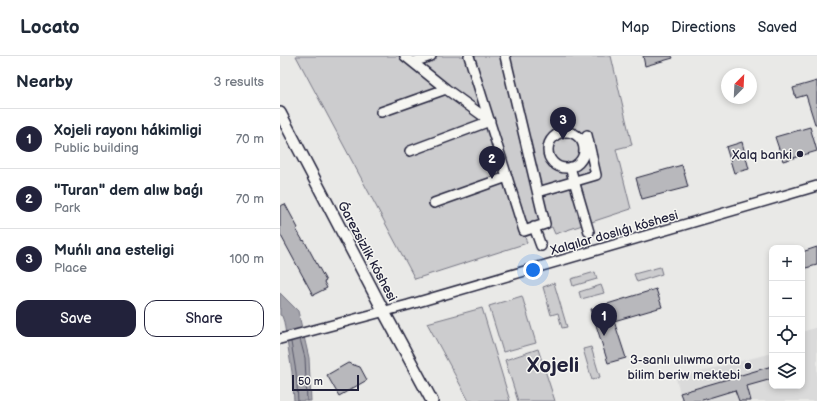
<!DOCTYPE html>
<html lang="en">
<head>
<meta charset="utf-8">
<style>
	:root { --surface:#fff; --page:#f6f6f7; --text:#1f2937; --muted:#747a83; --line:#e0e1e3; --accent:#22223b }
	body { margin:0; font-family:"Balsamiq Sans",sans-serif; background:var(--page); color:var(--text) }
	.controls { position:absolute; right:12px; bottom:12px; display:grid; overflow:hidden; border-radius:8px; box-shadow:0 2px 6px #0003 }
	.controls button { width:36px; height:36px; display:grid; place-items:center; padding:0; border:0; border-bottom:1px solid var(--line); background:var(--surface); color:var(--text); font:20px sans-serif }
	.compass { position:absolute; left:441px; top:12px; width:36px; height:36px; border-radius:50%; background:var(--surface); box-shadow:0 2px 6px #0003; rotate:24deg }
	.scale { position:absolute; left:12px; bottom:10px; width:67px; box-sizing:border-box; padding-left:4px; border:2px solid #22223b; border-top:0; font-size:11px; line-height:14px; white-space:nowrap; color:#22223b; -webkit-text-stroke:3px #f6f6f2; paint-order:stroke }
	.you { position:absolute; left:253px; top:214px; width:14px; height:14px; margin:-10px; border:3px solid #fff; border-radius:50%; background:#1a73e8; box-shadow:0 0 0 6px #1a73e833 }
	.badge { display:grid; place-items:center; width:26px; height:26px; border-radius:50%; background:var(--accent); color:#fff; font-size:13px; font-weight:700 }
	.pin { position:absolute; translate:-50% -33px; filter:drop-shadow(0 1px 2px #0008) }
	.pin::after { content:''; position:absolute; top:21px; width:14px; height:12px; background:inherit; clip-path:polygon(0 0,100% 0,50% 100%) }
	.list { margin:0; padding:0; list-style:none }
	h2 { display:flex; justify-content:space-between; align-items:center; height:52px; margin:0; padding:0 16px; font-size:17px }
	h2 small { font-size:13px; font-weight:400; color:var(--muted) }
	.list li { display:grid; grid-template-columns:26px 1fr auto; gap:12px; align-items:center; box-sizing:border-box; height:60px; padding:0 16px; border-top:1px solid var(--line) }
	.list b { display:block; font-size:15px; white-space:nowrap }
	.list p { margin:0; font-size:13px; white-space:nowrap; color:var(--muted) }
	.list em { font-size:13px; font-style:normal; color:var(--muted) }
	.actions { display:flex; gap:8px; padding:12px 16px }
	.actions a { flex:1; padding:9px 0; border:1px solid var(--accent); border-radius:12px; text-align:center; font-size:14px; color:var(--accent) }
	.actions .main { background:var(--accent); color:#fff }
	.icon { flex:none; width:22px; height:22px; fill:none; stroke:currentColor; stroke-width:2; stroke-linecap:round; stroke-linejoin:round }
	.map { position:relative; flex:none; width:537px; height:345px; overflow:hidden }
	header { display:flex; align-items:center; gap:24px; box-sizing:border-box; height:56px; padding:0 20px; background:var(--surface); border-bottom:1px solid var(--line) }
	header strong { font-size:19px }
	nav { display:flex; gap:22px; margin-inline-start:auto; font-size:14px }
	main { display:flex }
	aside { flex:1; background:var(--surface) }
	.map>svg:first-child { display:block }
	.built { fill:#dadada }
	.green { fill:#ccccce; stroke:#777784 }
	.water { fill:#a5a5ac; stroke:#71717f }
	.lines { fill:none; stroke-linecap:round; stroke-linejoin:round }
	.shore { stroke:#565668; stroke-width:1 }
	.building { fill:#b8b8bc; stroke:#22223b }
	.minor-casing { stroke:#22223b; stroke-width:12 }
	.major-casing { stroke:#22223b; stroke-width:14 }
	.minor { stroke:#f6f6f2; stroke-width:9 }
	.major { stroke:#f6f6f2; stroke-width:11 }
	.poi-dot { fill:#22223b; stroke:#f6f6f2; stroke-width:1.5 }
	.labels { text-anchor:middle; stroke-width:3; stroke-linejoin:round; paint-order:stroke }
	.poi-label { font-size:13px; fill:#22223b; stroke:#f6f6f2; text-anchor:end }
	.street-label { font-size:13px; fill:#22223b; stroke:#f6f6f2 }
	.town-label { font-size:21px; font-weight:bold; fill:#22223b; stroke:#f6f6f2 }
</style>
</head>
<body>
<header>
<strong>Locato</strong>
<nav><a>Map</a><a>Directions</a><a>Saved</a></nav>
</header>
<main>
<aside>
<h2>Nearby<small>3 results</small></h2>
<ul class="list">
<li><span class="badge">1</span><div><b>Xojeli rayonı hákimligi</b><p>Public building</p></div><em>70 m</em></li>
<li><span class="badge">2</span><div><b>&quot;Turan&quot; dem alıw baǵı</b><p>Park</p></div><em>70 m</em></li>
<li><span class="badge">3</span><div><b>Muńlı ana esteligi</b><p>Place</p></div><em>100 m</em></li>
</ul>
<div class="actions"><a class="main">Save</a><a>Share</a></div>
</aside>
<div class="map">
<svg width="537" height="345" viewBox="0 0 537 345">
	<rect width="100%" height="100%" fill="#e9e9e7"/>
	<filter id="ink" filterUnits="userSpaceOnUse"><feTurbulence type="fractalNoise" baseFrequency=".025" numOctaves="2"/><feDisplacementMap in="SourceGraphic" scale="8" xChannelSelector="R" yChannelSelector="G"/><feConvolveMatrix kernelMatrix="1 2 1 2 8 2 1 2 1" color-interpolation-filters="sRGB"/></filter>
	<g filter="url(#ink)">
		<path class="built" d="M537 271V345H402L396 322 492 297V330H522V276Z"/>
		<path class="green" d="M16 0H331L352 89 336 93 351 153 275 178 272 171 245 181 247 187 135 223Z
			M380 211 382 218 357 226 354 218Z
			M315 216 317 223 293 230 291 223Z
			M274 227 287 271 282 272 278 257 271 259 263 231Z
			M321 229 324 237 301 243 299 236Z
			M242 240 256 287 223 296 209 250Z
			M202 252 230 345H189L147 267Z
			M311 291 320 321 312 324 303 293Z
			M258 293 275 345H238L225 304Z"/>
		<path class="water" d="M0 237 18 255 29 302 31 345H14L12 316 4 266 2 260 0 259Z"/>
		<g class="lines">
			<path class="shore" d="M20 283 25 302 27 345
				M11 286 16 316 18 345"/>
		</g>
		<path class="building" d="M363 0H392L393 2 365 10Z
			M537 25V68H535L526 39 516 42 513 32Z
			M530 71 537 95 503 105 495 81Z
			M462 86 469 113 454 117 446 91Z
			M402 109 408 131 362 143 356 122Z
			M5 148 18 172 16 173 23 185 24 184 46 225 44 226 47 232 33 239 0 178V150Z
			M537 191V209L522 213V196Z
			M376 233 382 251 334 265 346 302 328 307 311 253Z
			M68 307 80 311 87 324 59 340 47 319Z
			M492 310V323L467 330 471 345H459L455 334 419 345H403L400 337Z"/>
		<g class="lines">
			<g class="minor-casing">
				<path id="minor" d="M125 0 166 33 210 65
					M189 0 244 175 265 168 225 0
					M133 6 151 0
					M101 56 166 33
					M268 94a18 18 0 1 1 36 0a18 18 0 1 1-36 0Z
					M130 95 210 65
					M290 111 309 176
					M258 136 316 119 307 79
					M154 147 227 121
					M254 171 261 190
					M0 283 128 249 537 130"/>
			</g>
			<g class="major-casing">
				<path id="major" d="M0 57 104 256 152 345"/>
			</g>
			<use href="#minor" class="minor"/>
			<use href="#major" class="major"/>
		</g>
	</g>
	<g class="poi-dot">
		<circle cx="520" cy="98" r="4"/>
		<circle cx="468" cy="310" r="4"/>
	</g>
	<g class="labels">
		<g class="poi-label">
			<text x="512" y="103">Xalq banki</text>
			<text x="460" y="308">3-sanlı ulıwma orta<tspan x="460" dy="15">bilim beriw mektebi</tspan></text>
		</g>
		<g class="street-label">
			<text transform="translate(334 176) rotate(-16)" y="5">Xalqılar doslıǵı kóshesi</text>
			<text transform="translate(88 195) rotate(62)" y="5">Ǵarezsizlik kóshesi</text>
		</g>
		<g class="town-label">
			<text x="273" y="316">Xojeli</text>
		</g>
	</g>
</svg>
<div class="controls">
<button>+</button>
<button>−</button>
<button><svg class="icon" aria-label="locate" viewBox="0 0 24 24"><circle cx="12" cy="12" r="6"/><path d="M12 2v4M12 18v4M2 12h4M18 12h4"/></svg></button>
<button><svg class="icon" aria-label="layers" viewBox="0 0 24 24"><path d="M12 4l9 5-9 5-9-5zM3 14l9 5 9-5"/></svg></button>
</div>
<svg class="compass" viewBox="-18 -18 36 36"><path d="M0-13l5 13h-10z" fill="#e53935"/><path d="M0 13l5-13h-10z" fill="#747a83"/></svg>
<div class="scale">50 m</div>
<div class="you"></div>
<div class="pin badge" style="left:324px;top:280px">1</div>
<div class="pin badge" style="left:212px;top:123px">2</div>
<div class="pin badge" style="left:283px;top:84px">3</div>
</div>
</main>
</body>
</html>
